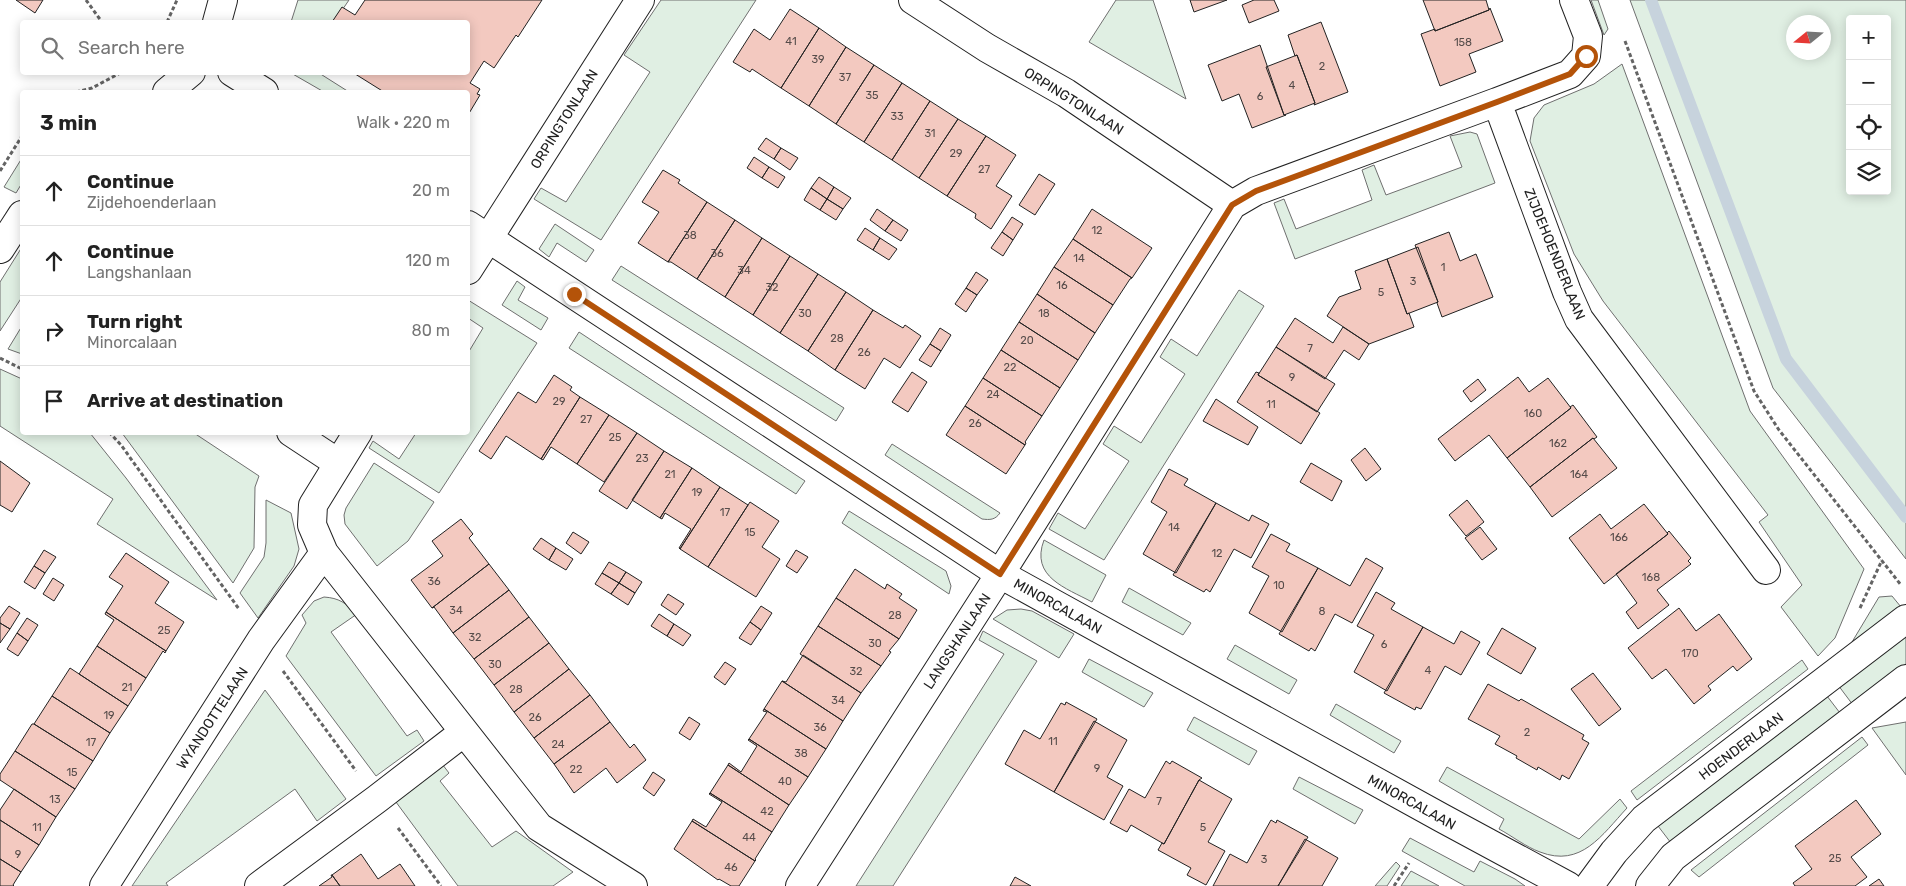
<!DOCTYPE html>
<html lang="en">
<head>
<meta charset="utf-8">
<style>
	:root { --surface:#fff; --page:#f2f2f2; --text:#222; --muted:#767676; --line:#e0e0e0 }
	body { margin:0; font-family:Rubik,sans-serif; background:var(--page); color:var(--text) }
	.controls { position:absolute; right:15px; top:15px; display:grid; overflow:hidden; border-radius:5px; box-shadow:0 2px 12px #0003 }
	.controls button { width:45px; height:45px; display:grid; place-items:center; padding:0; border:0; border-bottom:1px solid var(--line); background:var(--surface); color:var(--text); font:25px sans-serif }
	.compass { position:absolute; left:1786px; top:15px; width:45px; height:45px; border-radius:50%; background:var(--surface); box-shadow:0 2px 12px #0003; rotate:252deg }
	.stop { position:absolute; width:15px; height:15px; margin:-11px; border:4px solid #b45309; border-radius:50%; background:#fff }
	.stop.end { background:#b45309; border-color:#fff; box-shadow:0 1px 5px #0008 }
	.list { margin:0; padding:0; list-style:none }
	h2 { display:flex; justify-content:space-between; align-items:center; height:65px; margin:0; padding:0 20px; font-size:21px }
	h2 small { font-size:16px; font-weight:400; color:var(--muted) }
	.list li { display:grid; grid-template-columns:32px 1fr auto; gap:15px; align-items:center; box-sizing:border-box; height:70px; padding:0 20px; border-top:1px solid var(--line) }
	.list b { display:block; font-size:19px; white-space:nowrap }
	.list p { margin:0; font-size:16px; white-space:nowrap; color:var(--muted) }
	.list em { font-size:16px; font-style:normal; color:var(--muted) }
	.icon { flex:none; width:28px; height:28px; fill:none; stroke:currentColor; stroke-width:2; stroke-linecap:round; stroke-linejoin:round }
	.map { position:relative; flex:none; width:1906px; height:886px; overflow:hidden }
	.search { position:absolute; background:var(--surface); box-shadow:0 2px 12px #0003; left:20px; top:20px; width:450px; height:55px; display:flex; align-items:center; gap:12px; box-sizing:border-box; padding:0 18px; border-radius:5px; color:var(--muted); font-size:19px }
	.panel { position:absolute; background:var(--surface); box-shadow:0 2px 12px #0003; left:20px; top:90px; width:450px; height:345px; border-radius:5px }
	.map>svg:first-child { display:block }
	.green { fill:#e0efe3; stroke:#6f6f6f; fill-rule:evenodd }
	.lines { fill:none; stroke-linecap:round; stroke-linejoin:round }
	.stream { stroke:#c7d3dd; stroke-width:12 }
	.building { fill:#f3c9c0; stroke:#222 }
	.street-casing { stroke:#222; stroke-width:30 }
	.secondary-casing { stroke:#222; stroke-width:30 }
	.path { stroke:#646464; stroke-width:3; stroke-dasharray:4 2.5; stroke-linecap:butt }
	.street { stroke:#fff; stroke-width:28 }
	.secondary { stroke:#fff; stroke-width:28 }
	.route { stroke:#b45309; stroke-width:6 }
	.labels { text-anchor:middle; stroke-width:4; stroke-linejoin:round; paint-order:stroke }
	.number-label { font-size:11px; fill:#564c4a }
	.street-label { font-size:14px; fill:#222; stroke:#fff }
</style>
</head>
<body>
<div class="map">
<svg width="1906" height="886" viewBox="0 0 1906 886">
	<rect width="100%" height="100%" fill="#fff"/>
	<path class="green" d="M298 0H349L334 22H291Z
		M661 0H756L601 240 534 199 541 188 566 202 650 72 624 55Z
		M1116 0H1153L1186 99 1089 42Z
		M1591 0H1598L1608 29 1604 35Z
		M1630 0H1906V559L1773 388ZM1850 19H1887V191H1850ZM1794 22H1824V52H1794Z
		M1622 64 1750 411 1864 569 1835 638 1818 656 1781 607 1802 585 1759 522 1768 515 1603 301 1574 254 1530 141 1534 118 1544 105 1594 84Z
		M291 73H319L349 92H324Z
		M1470 132 1477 134 1495 183 1295 259 1274 203 1284 199 1296 229 1372 200 1362 170 1374 165 1386 195 1462 167 1450 136Z
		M22 158V183L16 193 4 187Z
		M555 224 594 250 586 262 557 243 549 257 539 249Z
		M22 247V297L0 331V282Z
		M621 266 844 408 836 421 612 280Z
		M517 281 525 287 518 300 548 318 541 330 502 305Z
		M1239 290 1264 306 1104 560 1049 529 1058 513 1085 529 1129 461 1103 444 1114 426 1141 443 1185 374 1160 357 1171 339 1197 356Z
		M468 300 537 343 439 493 369 448 373 441 399 459 416 433 468 432V353L483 328 468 318Z
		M22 326V354L8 349Z
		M579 332 805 481 796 494 569 348Z
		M0 369 22 379V432L90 433 126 478 217 600 97 524 113 499 0 426Z
		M122 433H194L259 476 255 487 254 548 233 583Z
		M892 444 1000 513C995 520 990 520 982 519L885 455Z
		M374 463 434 502 408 541 377 566 345 524 344 515 346 508Z
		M266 500 291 513 299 549 294 566 258 618 240 593 264 557 266 543Z
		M849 511 946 571 951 586 949 594 842 523Z
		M1044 540 1106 575 1092 602C1066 588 1030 577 1044 540Z
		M1129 588 1191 623 1183 635 1122 602Z
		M1892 596 1901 607 1852 642 1879 597Z
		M324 597C339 598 346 603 357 614L331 632 407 736 417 730 424 741 376 776 286 656 306 623 302 615 314 601Z
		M1021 609 1032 611 1074 634 1059 658 993 619 1007 610Z
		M983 631 1037 661 893 886H856L1004 654 979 640Z
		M1906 633V664L1853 705 1838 685Z
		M1235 645 1297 680 1289 694 1227 659Z
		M1089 659 1153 693 1144 707 1082 672Z
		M1802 660 1808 669 1637 800 1631 791Z
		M265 690 346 799 317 821 295 789 166 883 168 886H132Z
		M1827 696 1840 713 1671 843 1658 826Z
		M1336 704 1401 741 1394 753 1330 715Z
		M1194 717 1257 751 1249 765 1187 730Z
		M1906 722V775L1872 728Z
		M1862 737 1868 745 1699 877 1691 870Z
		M439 760 449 773 440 781 492 847 516 831 573 872 553 886H458L393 798Z
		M1447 767 1579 839 1620 799 1627 808C1602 835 1581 868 1540 852 1526 847 1512 836 1499 829L1504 819 1439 781Z
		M1299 777 1363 810 1355 824 1293 789Z
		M1410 838 1474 872 1480 861 1515 879 1525 886H1465L1402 851Z
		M1396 862 1400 866 1387 886H1375Z
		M1411 871 1439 886H1401Z"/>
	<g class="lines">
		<path class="stream" d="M1651 0 1786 359 1906 517"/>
	</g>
	<path class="building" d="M16 0H43L35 13Z
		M365 0H542L518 37 516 35 494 68 484 61 470 83 480 89 477 94 480 95 468 115V92H384L352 72H468V22H332L342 7 355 15Z
		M1190 0H1227L1194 12Z
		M1254 0H1274L1279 11 1249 23 1242 5Z
		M1423 0H1486L1489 10 1435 31Z
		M1490 8 1503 41 1469 54 1476 72 1440 86 1421 34 1435 29V31L1489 10Z
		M790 9 819 28 781 88 752 69 750 72 733 62 754 29 770 40Z
		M1321 22 1348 92 1314 105 1315 103 1297 55 1295 56 1288 35Z
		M819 28 846 47 809 106 781 88Z
		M1260 45 1284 115H1286L1252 128 1239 94 1222 101 1208 65Z
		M846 47 874 65 836 124 809 106Z
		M1297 55 1315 103 1284 115 1266 67Z
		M874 65 902 83 864 142 836 124Z
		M902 83 930 101 892 160 864 142Z
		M930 101 958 119 919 178 892 160Z
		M958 119 986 136 947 196 919 178Z
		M986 136 1016 155 996 186 1012 196 991 229 975 218 976 214 947 196Z
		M766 138 781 148 774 159 758 149Z
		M781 148 798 158 790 170 774 159Z
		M754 157 769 167 762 178 747 168Z
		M769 167 785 177 778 188 762 178Z
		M663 170 680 180 678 183 707 202 668 262 638 243 659 212 642 202Z
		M1039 174 1055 184 1035 215 1019 205Z
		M819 177 834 187 827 199 811 188Z
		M834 187 851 198 843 209 827 199Z
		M811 188 827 199 820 210 804 200Z
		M827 199 843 209 836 220 820 210Z
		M707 202 735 220 697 279 671 262H668Z
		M877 209 893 220 885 231 870 220Z
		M1092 209 1152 248 1132 278 1073 239Z
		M1012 217 1023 224 1013 240 1002 232Z
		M735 220 762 238 725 297 697 279Z
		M893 220 908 230 901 241 885 231Z
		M865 228 880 238 873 250 857 240Z
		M1002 232 1013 240 1003 256 991 248Z
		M1449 232 1460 261 1476 254 1493 297 1442 317 1437 303 1438 302 1415 245Z
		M762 238 790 256 753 315 725 297Z
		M880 238 897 249 889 260 873 250Z
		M1073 239 1132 278 1130 279 1113 305 1054 267Z
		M1418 247 1438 302 1407 314 1387 259Z
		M790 256 818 274 780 333 753 315Z
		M1387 259 1407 314 1409 313 1414 327 1369 344 1327 316 1339 297 1361 289 1355 271Z
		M1054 267 1113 305 1095 333 1037 294Z
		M976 272 988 280 977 295 966 288Z
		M818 274 846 292 808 351 780 333Z
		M966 288 977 295 966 312 955 304Z
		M846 292 873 310 835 370 808 351Z
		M1037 294 1095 333 1078 360 1019 322Z
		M873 310 903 328 905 325 921 336 900 368 884 358 865 389 835 370Z
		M1295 318 1333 343 1343 327 1369 344 1359 360 1344 350 1325 379 1276 347Z
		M1019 322 1078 360 1060 388 1001 350Z
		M940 328 951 335 941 351 930 344Z
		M930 344 941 351 931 367 919 360Z
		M1276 347 1335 384 1317 412 1258 375Z
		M1001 350 1060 388 1042 416 983 378Z
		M912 372 927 382 908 412 892 402Z
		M1256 372 1259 373 1258 375 1320 413 1301 444 1237 402Z
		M554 375 572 387 570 390 580 397 541 459 506 436 491 459 479 451 518 392 536 403Z
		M1518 377 1529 392 1548 378 1571 408 1507 458 1489 435 1455 461 1438 439Z
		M983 378 1042 416 1025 442 1026 443 1025 445 965 406Z
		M1478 379 1486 390 1471 402 1463 391Z
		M580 397 609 415 577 464 551 447 543 460 541 459Z
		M1216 399 1258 427 1248 445 1203 421Z
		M1573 405 1597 437 1594 439 1593 438 1530 487 1507 458 1571 408 1570 407Z
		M965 406 1025 445 1006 474 946 435Z
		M609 415 637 433 604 482 577 464Z
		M637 433 664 451 627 509 599 491Z
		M1593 438 1617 468 1552 517 1530 487Z
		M1365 448 1381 469 1366 481 1351 460Z
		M664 451 692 468 660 518 632 500Z
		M0 461 30 483 12 512 0 505Z
		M1311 463 1342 481 1332 501 1300 482Z
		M692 468 720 487 680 549 679 548 691 529 665 513 662 519 660 518Z
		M1169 469 1188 479 1184 485 1216 503 1176 573 1143 554 1167 512 1151 502Z
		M720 487 748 505 708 567 680 549Z
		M1467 500 1484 522 1466 536 1449 515Z
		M750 502 779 521 762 547 780 559 756 597 708 567Z
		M1216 503 1249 521 1252 515 1269 524 1251 558 1234 549 1210 592 1206 589 1204 592 1173 575Z
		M1644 504 1668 534 1604 584 1569 538 1600 514 1611 529Z
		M461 519 473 534 469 538 489 564 432 608 411 580 443 556 432 541Z
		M1480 527 1497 549 1482 560 1465 538Z
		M1669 531 1691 558 1688 561 1691 564 1657 590 1669 605 1638 629 1626 612 1637 603 1616 574 1668 534 1667 533Z
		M573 532 589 542 581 554 566 543Z
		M1271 534 1290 544 1286 551 1318 568 1282 632 1249 613 1269 576 1252 567Z
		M541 538 556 548 549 560 533 549Z
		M556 548 573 559 566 570 549 560Z
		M44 550 56 557 45 573 34 566Z
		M796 550 808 557 797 573 786 566Z
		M126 553 169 582 155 603 184 622 166 651 106 612 123 586 109 577Z
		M1366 558 1383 568 1352 623 1335 614 1315 651 1311 648 1309 651 1279 634 1318 568 1350 586Z
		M609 562 626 572 619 583 602 573Z
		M489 564 509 590 453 633 434 607 432 608Z
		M34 566 45 573 35 589 24 582Z
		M855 569 885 589 887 584 902 594 899 598 917 610 899 639 836 598Z
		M626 572 642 582 635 593 619 583Z
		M602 573 619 583 611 594 595 584Z
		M53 578 64 585 54 601 43 594Z
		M619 583 635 593 628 605 611 594Z
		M509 590 529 617 474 659 453 633Z
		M1376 592 1395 603 1391 609 1423 627 1387 691 1354 672 1374 635 1357 626Z
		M668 594 684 604 676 615 661 605Z
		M836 598 899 639 889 651 891 652 881 666 818 626Z
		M9 606 20 613 10 629 0 623V618Z
		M761 606 772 613 761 630 750 622Z
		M1679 608 1696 631 1719 614 1752 659 1737 671 1733 666 1708 686 1711 690 1694 704 1666 669 1652 679 1628 648Z
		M106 612 166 651 165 653 163 651 146 678 97 646 114 620 105 614Z
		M659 614 674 624 667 636 651 626Z
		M529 617 549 643 494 685 474 659Z
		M27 618 38 625 28 641 17 633Z
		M750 622 761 630 751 645 739 638Z
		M0 623 10 629 0 643Z
		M674 624 691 635 683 646 667 636Z
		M818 626 881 666 861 693 800 654Z
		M1423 627 1454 644 1461 631 1480 642 1461 675 1445 666 1421 709 1416 707 1415 710 1384 693Z
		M1502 628 1536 648 1521 674 1487 654Z
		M17 633 28 641 18 656 7 649Z
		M549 643 569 669 514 712 494 685Z
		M97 646 146 678 128 706 79 674Z
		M803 655 861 693 843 721 782 681 786 682Z
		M725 662 736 669 725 685 714 677Z
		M70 668 128 706 110 733 52 696Z
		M569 669 590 695 534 738 514 712Z
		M1593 673 1621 709 1599 726 1571 689Z
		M782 681 843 721 826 749 764 709Z
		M1488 684 1519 701 1521 699 1584 735 1582 739 1589 743 1569 779 1562 775 1560 780 1538 767 1537 770 1516 758 1517 756 1495 744 1500 736 1468 719Z
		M590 695 610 722 554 764 534 738Z
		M52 696 110 733 93 761 34 724Z
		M1066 702 1097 719 1054 792 1005 764 1024 730 1040 739 1061 703 1065 705Z
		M764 709 826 749 808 777 749 739 767 712 763 711Z
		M689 717 700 724 690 740 679 733Z
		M1094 721 1127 740 1107 777 1123 786 1104 820 1054 792Z
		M610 722 630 748 634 744 646 760 617 783 606 768 574 793 554 764Z
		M32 724H34L93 761 75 789 15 751Z
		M749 739 808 777 789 805 728 765 729 763 741 772 757 746 748 740Z
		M15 751 75 789 56 817 0 780V774Z
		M1166 761 1170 764 1172 761 1202 778 1199 780 1164 844 1131 825 1127 832 1110 823 1129 789 1145 798Z
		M728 765 789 805 772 832 710 793Z
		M653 772 665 780 654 796 643 788Z
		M1199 780 1232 799 1208 842 1225 851 1206 885 1187 875 1191 868 1158 850 1162 843 1164 844Z
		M14 789 56 817 39 845 0 820V810Z
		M710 793 772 832 755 859 756 860 755 861 692 821 693 819 706 827 722 802 709 794Z
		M1856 800 1881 834 1851 857 1867 877 1855 886H1795L1793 883 1812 869 1795 846Z
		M0 820 39 845 21 872 0 859Z
		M1271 820 1276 823 1277 820 1308 837 1278 886H1213L1230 854 1247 863Z
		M692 821 755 861 739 886H731L719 879 718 880 674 849Z
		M1305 839 1338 858 1322 886H1278Z
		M361 854 378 879 400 864 415 886H340L332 875Z
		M0 859 21 872 13 885 14 886H0Z
		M331 875H332L340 886H319L332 877Z
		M1015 877 1031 886H1010Z
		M1879 879 1884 886H1869Z"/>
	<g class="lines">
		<g class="street-casing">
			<path id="street" d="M913 0 987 48 1066 93 1232 205
				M1574 0 1588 36 1586 56 1570 74 1497 102 1567 292 1579 319 1766 570
				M217 22 223 0
				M232 72 264 92
				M167 92 191 72
				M468 225 1000 574 1442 818 1568 886
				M0 249 22 215
				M468 270 640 0
				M291 432 338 463
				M358 432 313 505 312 525 324 553 539 827 633 886
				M104 886 261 640 324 553
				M259 886 377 799 464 732
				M800 886 1000 574 1232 205 1256 191 1497 102"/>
		</g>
		<g class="secondary-casing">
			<path id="secondary" d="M1589 886 1614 852 1644 819 1906 619
				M1650 886 1673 857 1906 679"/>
		</g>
		<path class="path" d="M86 0 102 22
			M167 22 177 0
			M1625 41 1754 391 1779 430 1901 585
			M76 92 92 88 122 72
			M0 171 22 136
			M0 358 22 369
			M109 432 121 445 239 609
			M1860 608 1882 560
			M283 671 356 771
			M398 828 441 886
			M1394 886 1409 863"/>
		<use href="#street" class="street"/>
		<use href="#secondary" class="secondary"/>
	</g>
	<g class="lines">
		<path class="route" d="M574 294 1000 574 1232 205 1256 191 1497 102 1570 74 1586 56"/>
	</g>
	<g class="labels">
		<g class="number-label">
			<text x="791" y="45">41</text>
			<text x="1463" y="46">158</text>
			<text x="818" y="63">39</text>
			<text x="1322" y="70">2</text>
			<text x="845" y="81">37</text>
			<text x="1292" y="89">4</text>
			<text x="872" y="99">35</text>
			<text x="1260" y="100">6</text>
			<text x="897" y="120">33</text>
			<text x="930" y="137">31</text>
			<text x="956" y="157">29</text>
			<text x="984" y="173">27</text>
			<text x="1097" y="234">12</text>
			<text x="690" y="239">38</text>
			<text x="717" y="257">36</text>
			<text x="1079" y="262">14</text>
			<text x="1443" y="271">1</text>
			<text x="744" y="274">34</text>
			<text x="1413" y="285">3</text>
			<text x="1062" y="289">16</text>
			<text x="772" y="291">32</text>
			<text x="1381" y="296">5</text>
			<text x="805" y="317">30</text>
			<text x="1044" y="317">18</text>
			<text x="837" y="342">28</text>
			<text x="1027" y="344">20</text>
			<text x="1310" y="352">7</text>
			<text x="864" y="356">26</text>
			<text x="1010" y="371">22</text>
			<text x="1292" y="381">9</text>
			<text x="993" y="398">24</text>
			<text x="559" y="405">29</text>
			<text x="1271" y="408">11</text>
			<text x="1533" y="417">160</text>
			<text x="586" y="423">27</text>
			<text x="975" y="427">26</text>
			<text x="615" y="441">25</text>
			<text x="1558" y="447">162</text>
			<text x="642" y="462">23</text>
			<text x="670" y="478">21</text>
			<text x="1579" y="478">164</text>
			<text x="697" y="496">19</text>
			<text x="725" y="516">17</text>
			<text x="1174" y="531">14</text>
			<text x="750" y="536">15</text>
			<text x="1619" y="541">166</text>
			<text x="1217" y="557">12</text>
			<text x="1651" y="581">168</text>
			<text x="434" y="585">36</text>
			<text x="1279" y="589">10</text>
			<text x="456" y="614">34</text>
			<text x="1322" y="615">8</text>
			<text x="895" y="619">28</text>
			<text x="164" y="634">25</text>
			<text x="475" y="641">32</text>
			<text x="875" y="647">30</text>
			<text x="1384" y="648">6</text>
			<text x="1690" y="657">170</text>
			<text x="495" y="668">30</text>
			<text x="1428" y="674">4</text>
			<text x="856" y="675">32</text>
			<text x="127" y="691">21</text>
			<text x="516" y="693">28</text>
			<text x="838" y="704">34</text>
			<text x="109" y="719">19</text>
			<text x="535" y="721">26</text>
			<text x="820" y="731">36</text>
			<text x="1527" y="736">2</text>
			<text x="1053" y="745">11</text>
			<text x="91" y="746">17</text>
			<text x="558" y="748">24</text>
			<text x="801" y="757">38</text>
			<text x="1097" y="772">9</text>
			<text x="576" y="773">22</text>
			<text x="72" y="776">15</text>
			<text x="785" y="785">40</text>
			<text x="55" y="803">13</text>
			<text x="1159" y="805">7</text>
			<text x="767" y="815">42</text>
			<text x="37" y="831">11</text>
			<text x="1203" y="831">5</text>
			<text x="749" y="841">44</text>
			<text x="18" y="858">9</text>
			<text x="1835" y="862">25</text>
			<text x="1264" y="863">3</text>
			<text x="731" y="871">46</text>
		</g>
		<g class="street-label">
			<text transform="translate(1074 101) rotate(32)" y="5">ORPINGTONLAAN</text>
			<text transform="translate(564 119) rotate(-58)" y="5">ORPINGTONLAAN</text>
			<text transform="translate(1555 254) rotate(68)" y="5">ZIJDEHOENDERLAAN</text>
			<text transform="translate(1058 606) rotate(29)" y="5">MINORCALAAN</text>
			<text transform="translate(957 641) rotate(-57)" y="5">LANGSHANLAAN</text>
			<text transform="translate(212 718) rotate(-57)" y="5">WYANDOTTELAAN</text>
			<text transform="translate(1741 746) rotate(-37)" y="5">HOENDERLAAN</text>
			<text transform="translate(1412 802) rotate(29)" y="5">MINORCALAAN</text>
		</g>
	</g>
</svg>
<div class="controls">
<button>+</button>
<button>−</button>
<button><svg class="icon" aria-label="locate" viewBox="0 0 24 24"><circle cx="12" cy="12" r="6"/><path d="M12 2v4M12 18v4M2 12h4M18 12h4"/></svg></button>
<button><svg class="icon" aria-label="layers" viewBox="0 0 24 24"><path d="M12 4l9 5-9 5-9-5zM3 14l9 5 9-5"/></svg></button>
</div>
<svg class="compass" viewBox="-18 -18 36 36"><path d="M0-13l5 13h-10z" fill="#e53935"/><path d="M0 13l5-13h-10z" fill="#767676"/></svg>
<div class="stop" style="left:1586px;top:56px"></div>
<div class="stop end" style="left:574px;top:294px"></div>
<div class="search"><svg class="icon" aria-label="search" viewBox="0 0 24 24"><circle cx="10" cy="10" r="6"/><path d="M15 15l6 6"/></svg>Search here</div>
<section class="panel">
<h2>3 min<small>Walk · 220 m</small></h2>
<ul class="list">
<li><svg class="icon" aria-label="ahead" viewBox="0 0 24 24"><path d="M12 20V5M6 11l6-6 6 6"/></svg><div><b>Continue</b><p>Zijdehoenderlaan</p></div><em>20 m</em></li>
<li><svg class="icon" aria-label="ahead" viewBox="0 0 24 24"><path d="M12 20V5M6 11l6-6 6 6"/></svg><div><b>Continue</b><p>Langshanlaan</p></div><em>120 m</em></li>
<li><svg class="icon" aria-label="right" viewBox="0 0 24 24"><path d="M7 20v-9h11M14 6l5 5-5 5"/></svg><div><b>Turn right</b><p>Minorcalaan</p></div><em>80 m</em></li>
<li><svg class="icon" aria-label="arrive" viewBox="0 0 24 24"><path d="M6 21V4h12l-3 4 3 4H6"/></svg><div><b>Arrive at destination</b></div></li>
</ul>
</section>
</div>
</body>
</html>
